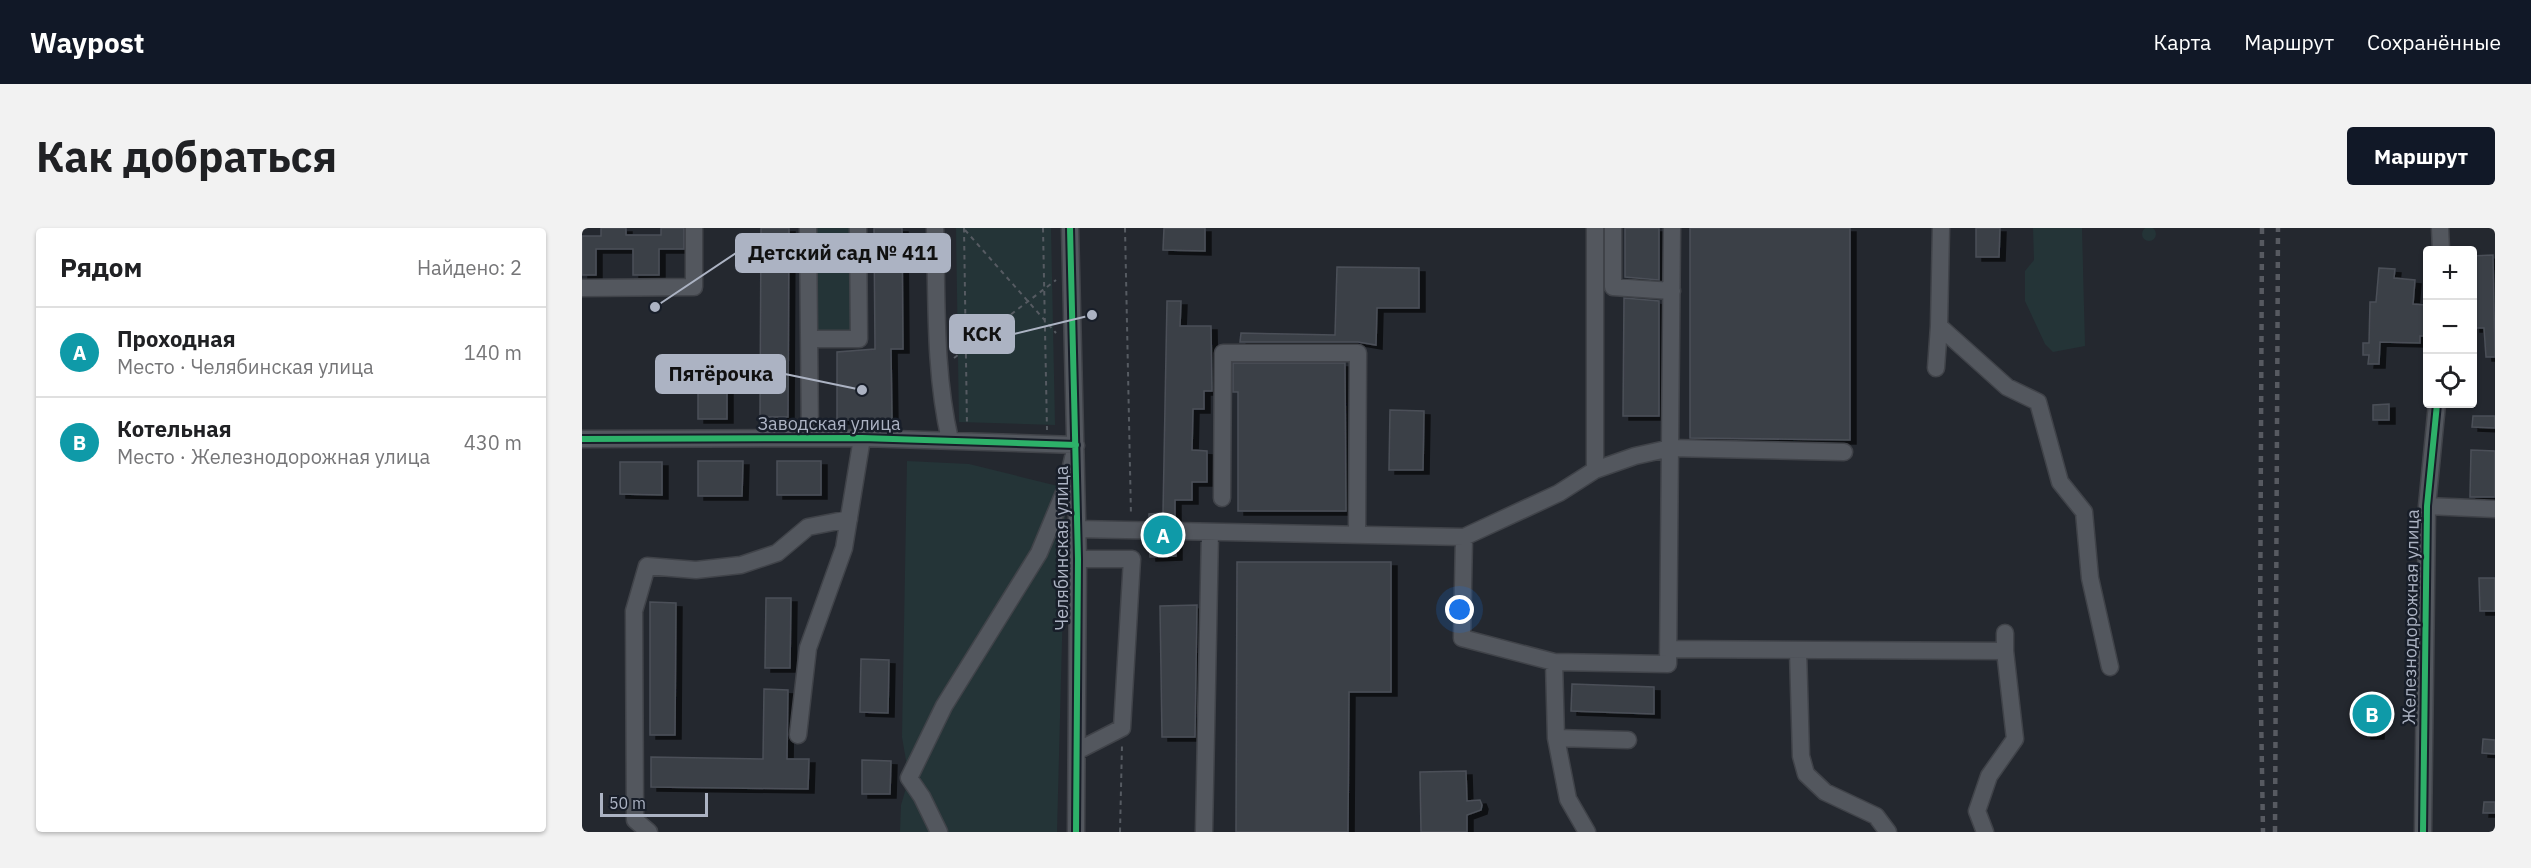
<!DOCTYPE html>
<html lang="ru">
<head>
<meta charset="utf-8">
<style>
	:root { --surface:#fff; --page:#f2f2f2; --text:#202124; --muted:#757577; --line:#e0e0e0; --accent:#111827 }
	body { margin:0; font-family:"IBM Plex Sans",sans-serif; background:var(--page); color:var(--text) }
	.controls { position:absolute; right:18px; top:18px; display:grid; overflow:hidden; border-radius:6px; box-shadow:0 2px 4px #0004 }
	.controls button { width:54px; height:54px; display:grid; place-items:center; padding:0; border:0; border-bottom:2px solid var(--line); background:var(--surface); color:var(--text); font:30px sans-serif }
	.scale { position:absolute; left:18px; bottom:15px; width:108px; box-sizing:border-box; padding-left:6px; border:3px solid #acb3c3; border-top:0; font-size:16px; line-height:21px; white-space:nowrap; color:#acb3c3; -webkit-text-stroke:4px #181e29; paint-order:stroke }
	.you { position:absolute; left:878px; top:382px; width:21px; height:21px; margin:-15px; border:4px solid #fff; border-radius:50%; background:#1a73e8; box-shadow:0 0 0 9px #1a73e833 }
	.badge { display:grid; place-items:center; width:39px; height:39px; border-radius:50%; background:var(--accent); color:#fff; font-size:20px; font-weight:700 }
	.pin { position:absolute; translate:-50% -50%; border:3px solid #fff; box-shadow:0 2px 6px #0006 }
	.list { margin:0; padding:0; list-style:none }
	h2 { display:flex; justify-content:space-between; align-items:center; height:78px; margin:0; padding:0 24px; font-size:26px }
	h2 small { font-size:20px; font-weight:400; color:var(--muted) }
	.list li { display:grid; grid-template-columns:39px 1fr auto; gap:18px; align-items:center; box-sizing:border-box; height:90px; padding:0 24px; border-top:2px solid var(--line) }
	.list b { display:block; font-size:22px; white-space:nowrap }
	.list p { margin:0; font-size:20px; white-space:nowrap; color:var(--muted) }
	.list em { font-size:20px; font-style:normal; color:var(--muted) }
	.icon { flex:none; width:33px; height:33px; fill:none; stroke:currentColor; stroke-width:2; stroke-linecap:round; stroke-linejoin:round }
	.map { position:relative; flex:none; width:1913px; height:604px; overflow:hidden; border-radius:6px }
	header { display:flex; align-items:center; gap:36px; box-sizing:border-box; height:84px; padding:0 30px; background:var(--accent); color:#fff }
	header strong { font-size:28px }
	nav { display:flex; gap:33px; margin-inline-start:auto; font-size:21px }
	.intro { display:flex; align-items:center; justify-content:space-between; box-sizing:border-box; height:144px; padding:0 36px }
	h1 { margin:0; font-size:42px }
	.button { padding:15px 27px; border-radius:6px; background:var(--accent); color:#fff; font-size:21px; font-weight:700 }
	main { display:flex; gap:36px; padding:0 36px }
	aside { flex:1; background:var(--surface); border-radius:6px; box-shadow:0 2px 4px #0004 }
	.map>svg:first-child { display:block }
	.green { fill:#243437 }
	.building { fill:#3b3f47; stroke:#4b5058; stroke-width:1.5; filter:url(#shadow) }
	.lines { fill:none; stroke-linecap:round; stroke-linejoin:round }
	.minor-casing { stroke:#404349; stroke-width:19 }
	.path { stroke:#565b62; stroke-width:2; stroke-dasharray:4.5 4.5; stroke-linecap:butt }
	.minor { stroke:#53575e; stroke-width:16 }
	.rail { stroke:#575a61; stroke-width:4.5; stroke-dasharray:6 6; stroke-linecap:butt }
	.cycleway-casing { stroke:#181e29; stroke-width:10 }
	.cycleway { stroke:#2db169; stroke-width:6 }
	.labels { text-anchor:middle; stroke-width:5; stroke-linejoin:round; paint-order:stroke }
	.street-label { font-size:18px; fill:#acb3c3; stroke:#181e29 }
	.leader { fill:none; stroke:#acb3c3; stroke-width:2 }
	.callout-dot { fill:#acb3c3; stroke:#181e29; stroke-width:2 }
	.callout { fill:#acb3c3; stroke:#acb3c3; stroke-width:2 }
	.callout-label { font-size:20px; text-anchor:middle; font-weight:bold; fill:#111 }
</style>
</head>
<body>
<header>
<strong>Waypost</strong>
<nav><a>Карта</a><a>Маршрут</a><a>Сохранённые</a></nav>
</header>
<div class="intro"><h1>Как добраться</h1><a class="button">Маршрут</a></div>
<main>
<aside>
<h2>Рядом<small>Найдено: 2</small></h2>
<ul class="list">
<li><span class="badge" style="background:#0f9aa8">A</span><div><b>Проходная</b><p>Место · Челябинская улица</p></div><em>140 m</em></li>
<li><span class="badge" style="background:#0f9aa8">B</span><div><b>Котельная</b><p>Место · Железнодорожная улица</p></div><em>430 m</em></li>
</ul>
</aside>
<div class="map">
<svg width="1913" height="604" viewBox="0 0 1913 604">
	<defs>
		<filter id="shadow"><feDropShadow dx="6" dy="4" stdDeviation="0" flood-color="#0009"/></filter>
	</defs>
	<rect width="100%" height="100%" fill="#24282f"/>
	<path class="green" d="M1560 6a7 7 0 1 1 14 0a7 7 0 1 1-14 0Z
		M231 0H270L271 102H232Z
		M374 0H469L473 197 377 194Z
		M1451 0H1500L1503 118 1471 124 1463 116 1443 73V43L1452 32Z
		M325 233 387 236 484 260 475 604H318L319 577 327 550 320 509Z"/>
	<path class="building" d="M19 0H44V7H79V0H102V21H77V47H51V21H14V47H0V8H19Z
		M179 0H207L206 189H178Z
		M292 0H320L321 121H309L310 192H255V124L293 121Z
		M582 0H623V23L581 22Z
		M1043 0H1077V52L1043 49Z
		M1108 0H1268V212L1108 210Z
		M1394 0H1418L1417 29H1394Z
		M1911 27 1913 129H1904L1902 100H1892L1890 28Z
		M755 39 837 40V80H795L794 117 776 114H658L659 105 753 107Z
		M1797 40 1813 41 1812 50 1833 52 1831 76 1843 77 1842 108H1838V115L1798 114 1797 136H1786L1787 127H1781V115H1787L1788 74H1794Z
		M1042 70 1077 73V188H1041Z
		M585 73H599L598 98H629L630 163H622V181H611L610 222 625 223V254H610V272H593V293L567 292V286L581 285Z
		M651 135H763L764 283H656V164H651Z
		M116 162H145V191H116Z
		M1807 176V192H1791V177Z
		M808 182 842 183 841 242H807Z
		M1891 188H1913V200L1890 199Z
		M1889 222 1913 223V269H1888Z
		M116 233H161L160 268H116Z
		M195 233H239V267H195Z
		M38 234H80V267L38 266Z
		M567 313 594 314V328L568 329Z
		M655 334H809V464H767L766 604H654Z
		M1897 350H1913V383H1898Z
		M184 370H209L208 440H183Z
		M68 374 94 375 93 507H68Z
		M615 377 613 509H580L578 378Z
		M279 431 307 432 306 485 278 484Z
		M990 456 1072 459V486L989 483Z
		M182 461 206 462 205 531H227L226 561 69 559V529L181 531Z
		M1783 465H1797L1796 507H1783Z
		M1901 511 1913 512V526L1900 525Z
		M280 532 309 533 308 566H280Z
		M884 543 885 573 898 572 900 577 899 582 885 587V604H839L838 544Z
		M1902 574H1913V585H1901Z"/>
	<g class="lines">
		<g class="minor-casing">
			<path id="minor" d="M226 0 228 210
				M353 0C355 71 352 143 368 212
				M488 0 496 331 494 604
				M1013 0V242
				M1031 0V59L1090 63
				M1858 0 1859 22
				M0 60 112 59V0
				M1357 98 1359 0
				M227 111H277L276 0
				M1354 140 1357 98 1425 159 1456 174 1478 254 1502 284 1508 350 1528 439
				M0 211 280 210 494 217 484 260 457 325 362 478 327 550 340 569 357 604
				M640 270 641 125H776L775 306
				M1845 278 1913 281
				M495 301 882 309 880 410 972 434 1086 436 1090 0
				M882 309 977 265 1013 242 1053 228 1089 220 1262 224
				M1086 421 1423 423V405
				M1216 423 1219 528 1224 546 1243 564 1294 588 1306 604
				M972 434 974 510 986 571 1005 604
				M216 507 226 420 262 320 280 210
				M974 510 1046 512
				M495 523 540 500 550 331H496
				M67 604 53 592 52 383 65 338 114 342 159 337 195 325 226 299 267 291
				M622 604 628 304
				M1403 604 1395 583 1407 548 1433 511 1423 423
				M1841 604 1845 278 1855 176"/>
		</g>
		<path class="path" d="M382 0 385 198
			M461 0 465 202
			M543 0 549 288
			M383 2 474 105
			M372 130 474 52
			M538 604 540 517"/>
		<use href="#minor" class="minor"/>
		<path class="rail" d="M1680 0 1678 419 1681 604
			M1693 604 1696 0"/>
		<g class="cycleway-casing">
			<path id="cycleway" d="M488 0 496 331 494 604
				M0 211 280 210 494 217
				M1841 604 1845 278 1855 176"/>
		</g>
		<use href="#cycleway" class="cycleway"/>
	</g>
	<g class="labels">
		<g class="street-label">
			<text x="247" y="202">Заводская улица</text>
			<text transform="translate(480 320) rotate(-90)" y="6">Челябинская улица</text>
			<text transform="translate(1829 389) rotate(-89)" y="6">Железнодорожная улица</text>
		</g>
	</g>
	<path class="leader" d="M73 79L154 25M510 87L432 106M280 162L203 146"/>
	<g class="callout-dot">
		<circle cx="73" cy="79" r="6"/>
		<circle cx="510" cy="87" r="6"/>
		<circle cx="280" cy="162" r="6"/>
	</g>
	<g class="callout">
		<rect x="154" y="6" width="214" height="38" rx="6"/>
		<rect x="368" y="87" width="64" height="38" rx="6"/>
		<rect x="74" y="127" width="129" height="38" rx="6"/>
	</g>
	<g class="callout-label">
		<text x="261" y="32">Детский сад № 411</text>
		<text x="400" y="113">КСК</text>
		<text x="139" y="153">Пятёрочка</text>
	</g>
</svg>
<div class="controls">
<button>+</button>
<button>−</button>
<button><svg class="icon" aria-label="locate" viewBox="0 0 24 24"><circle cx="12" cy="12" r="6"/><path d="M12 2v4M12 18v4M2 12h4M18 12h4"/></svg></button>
</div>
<div class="scale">50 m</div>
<div class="you"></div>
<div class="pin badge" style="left:581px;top:307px;background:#0f9aa8">A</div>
<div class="pin badge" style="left:1790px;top:486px;background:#0f9aa8">B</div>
</div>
</main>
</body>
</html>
